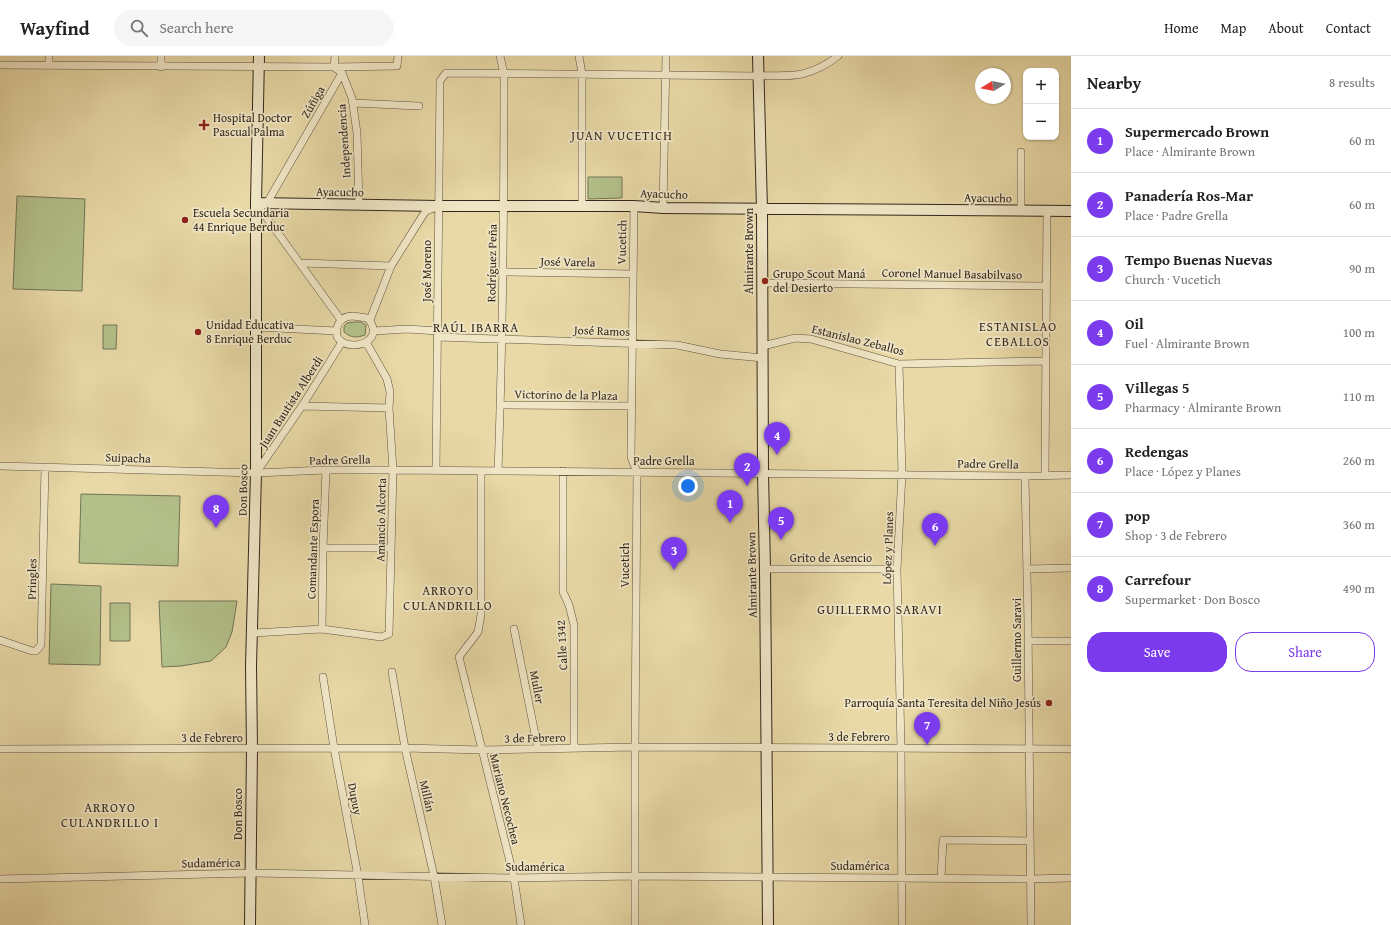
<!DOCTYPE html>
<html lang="en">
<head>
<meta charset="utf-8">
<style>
	:root { --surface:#fff; --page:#f6f6f6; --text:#202124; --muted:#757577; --line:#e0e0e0; --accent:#7c3aed }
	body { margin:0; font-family:"Gentium Book Plus",serif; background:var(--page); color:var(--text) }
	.controls { position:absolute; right:12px; top:12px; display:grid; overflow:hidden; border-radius:8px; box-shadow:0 1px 3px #0004 }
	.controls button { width:36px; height:36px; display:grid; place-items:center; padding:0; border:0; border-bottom:1px solid var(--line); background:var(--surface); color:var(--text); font:20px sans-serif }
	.compass { position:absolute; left:975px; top:12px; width:36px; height:36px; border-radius:50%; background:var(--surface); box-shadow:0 1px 3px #0004; rotate:260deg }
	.you { position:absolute; left:688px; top:430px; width:14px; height:14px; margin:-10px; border:3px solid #fff; border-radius:50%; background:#1a73e8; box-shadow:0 0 0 6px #1a73e833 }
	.badge { display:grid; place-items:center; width:26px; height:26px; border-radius:50%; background:var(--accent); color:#fff; font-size:13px; font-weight:700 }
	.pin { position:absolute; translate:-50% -33px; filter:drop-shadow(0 1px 2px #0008) }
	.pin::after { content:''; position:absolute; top:21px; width:14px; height:12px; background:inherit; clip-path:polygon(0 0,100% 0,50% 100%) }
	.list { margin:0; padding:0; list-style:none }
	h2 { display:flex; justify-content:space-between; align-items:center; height:52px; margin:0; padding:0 16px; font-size:17px }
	h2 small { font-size:13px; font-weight:400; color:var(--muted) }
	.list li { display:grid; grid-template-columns:26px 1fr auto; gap:12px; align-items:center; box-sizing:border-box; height:64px; padding:0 16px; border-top:1px solid var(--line) }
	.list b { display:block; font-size:15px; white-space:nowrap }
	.list p { margin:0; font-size:13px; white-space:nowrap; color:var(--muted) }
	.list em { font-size:13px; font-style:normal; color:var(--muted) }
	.actions { display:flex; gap:8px; padding:12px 16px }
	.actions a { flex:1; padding:9px 0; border:1px solid var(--accent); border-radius:16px; text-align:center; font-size:14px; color:var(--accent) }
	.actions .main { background:var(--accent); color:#fff }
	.icon { flex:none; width:22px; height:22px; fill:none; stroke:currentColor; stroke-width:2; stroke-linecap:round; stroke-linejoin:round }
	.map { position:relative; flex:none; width:1071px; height:869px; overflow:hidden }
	header { display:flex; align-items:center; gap:24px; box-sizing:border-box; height:56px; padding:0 20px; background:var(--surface); border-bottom:1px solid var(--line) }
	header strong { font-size:19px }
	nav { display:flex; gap:22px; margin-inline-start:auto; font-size:14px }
	.search { width:280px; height:36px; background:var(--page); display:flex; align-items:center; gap:10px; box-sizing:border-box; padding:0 14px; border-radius:22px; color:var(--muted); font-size:15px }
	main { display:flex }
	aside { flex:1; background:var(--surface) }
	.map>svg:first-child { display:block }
	.green { fill:#b3c08a; stroke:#737454 }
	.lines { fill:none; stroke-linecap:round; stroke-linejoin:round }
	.street-casing { stroke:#605440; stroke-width:8 }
	.secondary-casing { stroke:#33281d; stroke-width:12 }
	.street { stroke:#f0e6c6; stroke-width:7 }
	.secondary { stroke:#f0e6c6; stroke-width:10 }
	.poi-dot { fill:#8f2418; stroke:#f0e6c6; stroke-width:1.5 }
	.labels { text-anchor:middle; stroke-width:3.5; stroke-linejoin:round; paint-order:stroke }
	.street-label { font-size:12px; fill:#33281d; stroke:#f0e6c6 }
	.poi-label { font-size:12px; fill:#33281d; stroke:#f0e6c6; text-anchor:start }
	.neighbourhood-label { font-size:13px; letter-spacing:1px; fill:#33281d; stroke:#f0e6c6 }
</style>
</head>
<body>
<header>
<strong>Wayfind</strong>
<div class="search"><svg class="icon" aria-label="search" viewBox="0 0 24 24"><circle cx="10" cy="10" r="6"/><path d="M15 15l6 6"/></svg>Search here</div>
<nav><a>Home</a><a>Map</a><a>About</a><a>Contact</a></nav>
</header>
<main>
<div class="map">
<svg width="1071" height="869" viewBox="0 0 1071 869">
	<rect width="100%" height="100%" fill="#e8d9a7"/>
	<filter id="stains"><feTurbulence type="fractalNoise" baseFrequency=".005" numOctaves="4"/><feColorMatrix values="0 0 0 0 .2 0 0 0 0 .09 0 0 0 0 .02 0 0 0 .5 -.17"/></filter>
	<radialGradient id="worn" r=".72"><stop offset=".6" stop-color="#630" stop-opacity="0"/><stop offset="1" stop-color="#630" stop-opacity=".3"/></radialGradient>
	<path class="green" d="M588 121H622V142L588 143Z
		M17 140 85 143 82 235 13 233Z
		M355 266H361L366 269 365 279C356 282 351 282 344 276V270L347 267Z
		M103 269H117L116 293H103Z
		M81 438 180 440 178 510 79 507Z
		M51 528 101 530 100 609 49 608Z
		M159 545H237L232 576 226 591 211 605 181 610 162 611Z
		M110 547H130V585H110Z"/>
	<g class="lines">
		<g class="street-casing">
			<path id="street" d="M335 0 334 11 342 17 352 42 357 77 359 149
				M579 0 582 18V151
				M0 9 334 11 397 10 398 0
				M49 10V0
				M161 11V0
				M353 47 419 50
				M1021 96V155
				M256 147 341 264
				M267 147 342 17
				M634 150 631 401 637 416 635 691V869
				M663 152 666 0
				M301 207 391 210
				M503 216 633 218
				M762 227 1045 230
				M353 260 367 262C371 265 372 268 373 272 377 295 327 295 338 269 341 262 346 260 353 260Z
				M370 264 391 210 423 159 426 155 434 152
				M257 271 336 275
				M374 275 407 273 438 275
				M438 281 677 289 720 298 763 302
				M763 290 795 282 811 283 899 308 1045 305
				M899 308 902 418 897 513 901 692 902 869
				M500 349 632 350
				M302 350 389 352
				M0 410 256 417 326 414H393L1025 420 1071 419
				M436 415C438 285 438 155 440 25L446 17 758 20C771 19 789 21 802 18 814 15 828 8 838 0
				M481 415V559L478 576 459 601 514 822 521 869
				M498 415C503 282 504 150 504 18L500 0
				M563 415V536L569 549 574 569V692
				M256 417 302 350 342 286
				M1045 419 1047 155
				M1025 420 1028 567 1031 869
				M323 492H391
				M765 513H897
				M1027 513 1071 512
				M322 573 323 492 326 414
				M514 573 538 693
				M252 577 322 573 381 581 389 578 393 414 389 352 390 336 387 323 366 286
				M0 584 32 595H36L41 589 45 411
				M1028 585H1071
				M392 616 405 692 434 820 442 869
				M323 621 334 692 358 820 365 869
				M0 693 405 692 482 694 635 691 1071 693
				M941 822 943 784 1030 785
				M0 823 251 817 514 822 635 820 1030 823 1071 822"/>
		</g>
		<g class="secondary-casing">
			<path id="secondary" d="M758 0 762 153 763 417 765 513 768 869
				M256 147 438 150H634L663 152 1071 155
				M250 869 252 693 251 610 256 417V147L259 0"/>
		</g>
		<use href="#street" class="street"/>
		<use href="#secondary" class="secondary"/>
	</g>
	<g class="poi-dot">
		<path d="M202 63h4v4h4v4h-4v4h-4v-4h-4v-4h4z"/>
		<circle cx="185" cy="164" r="4"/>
		<circle cx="765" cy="225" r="4"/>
		<circle cx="198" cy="276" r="4"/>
		<circle cx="1049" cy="647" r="4"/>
	</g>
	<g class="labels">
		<g class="street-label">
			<text transform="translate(313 46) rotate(-60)" y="4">Zúñiga</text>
			<text transform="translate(344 85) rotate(-94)" y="4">Independencia</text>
			<text transform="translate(340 136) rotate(1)" y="4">Ayacucho</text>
			<text transform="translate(664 138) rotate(2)" y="4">Ayacucho</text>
			<text transform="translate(988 142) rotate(1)" y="4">Ayacucho</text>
			<text transform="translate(622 186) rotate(-89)" y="4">Vucetich</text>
			<text transform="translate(749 195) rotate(-90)" y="4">Almirante Brown</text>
			<text transform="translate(568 206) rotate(1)" y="4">José Varela</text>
			<text transform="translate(492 207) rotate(-89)" y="4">Rodríguez Peña</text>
			<text transform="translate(427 215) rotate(-90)" y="4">José Moreno</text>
			<text transform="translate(952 218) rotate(1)" y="4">Coronel Manuel Basabilvaso</text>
			<text transform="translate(602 275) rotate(2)" y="4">José Ramos</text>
			<text transform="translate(858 284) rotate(14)" y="4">Estanislao Zeballos</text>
			<text transform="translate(566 339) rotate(1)" y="4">Victorino de la Plaza</text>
			<text transform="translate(291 346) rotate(-57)" y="4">Juan Bautista Alberdi</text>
			<text transform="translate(128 402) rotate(2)" y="4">Suipacha</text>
			<text transform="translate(340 404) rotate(-1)" y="4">Padre Grella</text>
			<text x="664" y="409">Padre Grella</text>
			<text transform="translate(988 408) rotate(1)" y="4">Padre Grella</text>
			<text transform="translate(243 434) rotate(-89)" y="4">Don Bosco</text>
			<text transform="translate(381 464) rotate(-89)" y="4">Amancio Alcorta</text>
			<text transform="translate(888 492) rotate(-88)" y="4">López y Planes</text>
			<text transform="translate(313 493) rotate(-88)" y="4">Comandante Espora</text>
			<text x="831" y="506">Grito de Asencio</text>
			<text transform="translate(625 509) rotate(-90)" y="4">Vucetich</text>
			<text transform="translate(752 519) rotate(-91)" y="4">Almirante Brown</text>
			<text transform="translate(32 523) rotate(-89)" y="4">Pringles</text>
			<text transform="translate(1017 584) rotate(-90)" y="4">Guillermo Saravi</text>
			<text transform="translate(562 589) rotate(-93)" y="4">Calle 1342</text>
			<text transform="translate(537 631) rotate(79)" y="4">Muller</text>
			<text x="859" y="685">3 de Febrero</text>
			<text x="212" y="686">3 de Febrero</text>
			<text transform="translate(535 682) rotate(-1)" y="4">3 de Febrero</text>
			<text transform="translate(427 740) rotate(77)" y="4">Millán</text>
			<text transform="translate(355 743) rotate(79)" y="4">Dupuy</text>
			<text transform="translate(505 743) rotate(76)" y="4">Mariano Necochea</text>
			<text transform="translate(238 758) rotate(-90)" y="4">Don Bosco</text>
			<text transform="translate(211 807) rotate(-1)" y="4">Sudamérica</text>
			<text x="860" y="814">Sudamérica</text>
			<text x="535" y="815">Sudamérica</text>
		</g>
		<g class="poi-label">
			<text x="213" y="66">Hospital Doctor<tspan x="213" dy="14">Pascual Palma</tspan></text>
			<text x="193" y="161">Escuela Secundaria<tspan x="193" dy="14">44 Enrique Berduc</tspan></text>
			<text x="773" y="222">Grupo Scout Maná<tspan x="773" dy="14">del Desierto</tspan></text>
			<text x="206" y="273">Unidad Educativa<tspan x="206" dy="14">8 Enrique Berduc</tspan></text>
			<text x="1041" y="651" text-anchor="end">Parroquía Santa Teresita del Niño Jesús</text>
		</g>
		<g class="neighbourhood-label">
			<text x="622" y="84">JUAN VUCETICH</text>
			<text x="1018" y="275">ESTANISLAO<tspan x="1018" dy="15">CEBALLOS</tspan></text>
			<text x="476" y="276">RAÚL IBARRA</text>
			<text x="448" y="539">ARROYO<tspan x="448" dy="15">CULANDRILLO</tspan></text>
			<text x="880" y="558">GUILLERMO SARAVI</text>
			<text x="110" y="756">ARROYO<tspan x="110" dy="15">CULANDRILLO I</tspan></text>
		</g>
	</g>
	<rect width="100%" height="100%" filter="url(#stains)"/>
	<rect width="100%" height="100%" fill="url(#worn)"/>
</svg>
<div class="controls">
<button>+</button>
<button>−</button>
</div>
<svg class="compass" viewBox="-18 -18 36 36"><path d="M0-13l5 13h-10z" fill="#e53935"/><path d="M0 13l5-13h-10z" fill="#757577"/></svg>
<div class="you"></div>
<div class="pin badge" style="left:730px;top:467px">1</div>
<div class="pin badge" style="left:747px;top:430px">2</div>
<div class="pin badge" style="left:674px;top:514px">3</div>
<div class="pin badge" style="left:777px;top:399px">4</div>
<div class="pin badge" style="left:781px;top:484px">5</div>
<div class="pin badge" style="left:935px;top:490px">6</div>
<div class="pin badge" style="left:927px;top:689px">7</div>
<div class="pin badge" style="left:216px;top:472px">8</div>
</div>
<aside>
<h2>Nearby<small>8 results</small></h2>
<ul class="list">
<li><span class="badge">1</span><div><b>Supermercado Brown</b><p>Place · Almirante Brown</p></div><em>60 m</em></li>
<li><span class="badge">2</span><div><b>Panadería Ros-Mar</b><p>Place · Padre Grella</p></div><em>60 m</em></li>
<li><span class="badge">3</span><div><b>Tempo Buenas Nuevas</b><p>Church · Vucetich</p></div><em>90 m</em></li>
<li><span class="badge">4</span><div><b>Oil</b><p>Fuel · Almirante Brown</p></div><em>100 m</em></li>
<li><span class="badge">5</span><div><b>Villegas 5</b><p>Pharmacy · Almirante Brown</p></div><em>110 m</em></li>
<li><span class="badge">6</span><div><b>Redengas</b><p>Place · López y Planes</p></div><em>260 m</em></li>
<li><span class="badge">7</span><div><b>pop</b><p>Shop · 3 de Febrero</p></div><em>360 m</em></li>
<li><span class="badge">8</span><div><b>Carrefour</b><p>Supermarket · Don Bosco</p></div><em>490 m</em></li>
</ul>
<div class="actions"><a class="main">Save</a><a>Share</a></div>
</aside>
</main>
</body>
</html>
